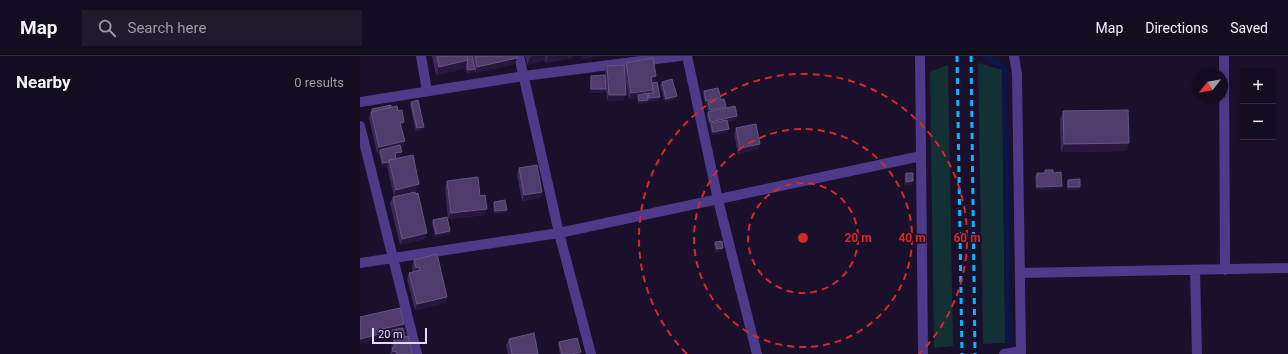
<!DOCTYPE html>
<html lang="en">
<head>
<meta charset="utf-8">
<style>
	:root { --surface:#140c20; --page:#211a2d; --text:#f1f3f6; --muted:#9d9ba5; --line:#332c3e }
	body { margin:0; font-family:Roboto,sans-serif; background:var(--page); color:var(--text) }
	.controls { position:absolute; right:12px; top:12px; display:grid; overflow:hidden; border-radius:0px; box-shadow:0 2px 6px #0003 }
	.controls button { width:36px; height:36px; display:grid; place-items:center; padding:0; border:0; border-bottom:1px solid var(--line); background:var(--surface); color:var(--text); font:20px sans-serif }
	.compass { position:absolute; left:832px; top:12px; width:36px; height:36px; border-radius:50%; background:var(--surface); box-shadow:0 2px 6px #0003; rotate:239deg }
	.scale { position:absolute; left:12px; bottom:10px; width:55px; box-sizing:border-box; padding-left:4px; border:2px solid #e5daff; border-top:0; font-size:11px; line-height:14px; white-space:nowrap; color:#e5daff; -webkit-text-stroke:3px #1a102b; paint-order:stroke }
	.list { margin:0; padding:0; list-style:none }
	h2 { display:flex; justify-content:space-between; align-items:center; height:52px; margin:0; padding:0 16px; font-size:17px }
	h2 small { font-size:13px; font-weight:400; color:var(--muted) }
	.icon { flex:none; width:22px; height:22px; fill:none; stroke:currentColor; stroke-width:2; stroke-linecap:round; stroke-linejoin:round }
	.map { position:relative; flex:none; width:928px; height:298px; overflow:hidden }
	header { display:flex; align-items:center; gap:24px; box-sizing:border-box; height:56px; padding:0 20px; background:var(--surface); border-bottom:1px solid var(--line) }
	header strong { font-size:19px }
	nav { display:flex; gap:22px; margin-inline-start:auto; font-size:14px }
	.search { width:280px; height:36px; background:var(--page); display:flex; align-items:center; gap:10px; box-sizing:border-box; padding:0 14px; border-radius:0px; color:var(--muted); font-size:15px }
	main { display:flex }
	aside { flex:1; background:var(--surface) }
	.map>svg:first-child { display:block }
	.green { fill:#133035 }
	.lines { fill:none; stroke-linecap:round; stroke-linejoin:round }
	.stream { stroke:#0a154a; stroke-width:5.5 }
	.minor { stroke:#4d3b8a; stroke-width:10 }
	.rail { stroke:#06b7ff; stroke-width:3; stroke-dasharray:6 5; stroke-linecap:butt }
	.wall { fill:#3c2959 }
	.shaded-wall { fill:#27173f }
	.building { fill:#4e3c6a; stroke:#665582 }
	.ring { fill:none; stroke:#d62828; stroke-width:2; stroke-dasharray:7 5 }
	.centre { fill:#d62828; stroke:#1a102b; stroke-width:2 }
	.ring-label { font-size:12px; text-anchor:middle; font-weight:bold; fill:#d62828; stroke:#1a102b; stroke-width:3; stroke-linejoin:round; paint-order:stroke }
</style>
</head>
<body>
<header>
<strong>Map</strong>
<div class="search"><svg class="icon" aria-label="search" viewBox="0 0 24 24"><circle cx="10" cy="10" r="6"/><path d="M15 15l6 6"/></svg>Search here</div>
<nav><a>Map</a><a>Directions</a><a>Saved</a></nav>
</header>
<main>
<aside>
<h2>Nearby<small>0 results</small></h2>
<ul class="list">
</ul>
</aside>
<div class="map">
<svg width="928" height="298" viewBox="0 0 928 298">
	<rect width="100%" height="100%" fill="#1a102b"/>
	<path class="green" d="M618 7 642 14 645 287 623 288Z
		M588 9 593 290 574 292 570 16Z"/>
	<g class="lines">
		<path class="stream" d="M627 0 645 13 648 286"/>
		<path class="minor" d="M61 0 67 35
			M159 0 199 177 231 298
			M327 0 358 144 397 298
			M560 0 563 298
			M654 0 657 18 661 298
			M864 0 865 214
			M0 46 164 20 320 0
			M0 70 57 298
			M0 207 199 177 561 100
			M835 214 837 298
			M660 217 928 212
			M644 298 661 295"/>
		<path class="rail" d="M597 0 602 298
			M611 0 615 298"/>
	</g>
	<path class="wall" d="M72 0H157V2L155 8 115 17V15L114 16 107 18 105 11V12L76 19Z
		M165 0H212L211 2 185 7V4L167 9Z
		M266 7 296 20 294 26H292L299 44 288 45V44L287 47 278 48 277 42 269 43 264 15 263 45H247L246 33 245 36 230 37V23L231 20 245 19V16L247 10 264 12Z
		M302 26 317 40 315 43 305 46 300 29Z
		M344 35 360 44 365 53 377 60 376 64 367 66V76L352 79 350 71V69H349L347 59 348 56 347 49V48H345L343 38Z
		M51 46 64 71 62 74 56 76 50 49Z
		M31 51 42 72 43 91 41 92 42 96 40 99 35 100 36 103 59 128 57 134 34 140 27 110V109L22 110 19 97V96L17 97 9 62 12 53Z
		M703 55 769 87 766 95 701 96 700 63Z
		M376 72 400 88 398 93 378 98 374 78Z
		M159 112 182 136 180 142 162 145 157 118Z
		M685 114 693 117 702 130 700 133 676 134 675 120 677 117H684Z
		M546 117 552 129H545V120Z
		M708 124 719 134H707V127Z
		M87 125 120 140 125 159 88 163 85 131Z
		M33 141 65 183 40 189 30 147Z
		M134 146 146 157 134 158 133 149Z
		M73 164 90 175 89 178 75 181 72 167Z
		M355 186 362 195 356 196 354 189Z
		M54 204 87 241 85 247 55 254 47 223 49 217 53 216 52 210Z
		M0 261 42 272 52 298H30L32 292 31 290 33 286 31 277V276L19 279 17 284Z
		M149 283 178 298H148L146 289Z
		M199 286 221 296 220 298H200L198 289Z"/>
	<path class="shaded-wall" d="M173 0H186L185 4 167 9 170 1Z
		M188 0H212L211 2 185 7Z
		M221 0H242L220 4Z
		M157 2 155 8 115 17 117 11Z
		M108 4 105 12 76 19 79 11Z
		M115 13 114 16 107 18 108 14Z
		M296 20 294 26 289 27 291 21Z
		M231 33H246L245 36 230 37Z
		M293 34 291 40 288 37 287 40 278 39 277 42 269 43 271 37Z
		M249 39H266L263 45H247Z
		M317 40 315 43 305 46 306 43Z
		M300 41 299 44 288 45 289 42Z
		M361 42 359 45 348 46 347 48H345L346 45Z
		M288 44 287 47 278 48 279 45Z
		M366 51 365 54 349 57 350 54Z
		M377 60 376 64 351 69V67L350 69H349L350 66Z
		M44 66 42 72 38 73 40 67Z
		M64 71 62 74 56 76 57 72Z
		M369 73 367 76 352 79 353 76Z
		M45 85 43 91 20 96V94L19 96 17 97 19 91Z
		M769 87 766 95 701 96 704 88Z
		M400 88 398 93 378 98 380 92Z
		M42 96 40 99 33 101 35 97Z
		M29 106 27 109 22 110 23 107Z
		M553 125 552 129H545L546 126Z
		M59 128 57 134 34 140 36 134Z
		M702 130 700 133 676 134 677 131Z
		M708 131H720L719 134H707Z
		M182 136 180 142 162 145 164 139Z
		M127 153 125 159 88 163 91 157Z
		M147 154 146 157 134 158 135 155Z
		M90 175 89 178 75 181 76 178Z
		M67 177 65 183 40 189 42 183Z
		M363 192 362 195 356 196 357 193Z
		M59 211 57 217 54 218 56 212Z
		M87 241 85 247 55 254 57 248Z
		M44 268 42 274H32L31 276 19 279 17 284 0 288V283L18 274Z
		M36 295 35 298H32L33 296Z
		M221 296 220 298H212Z"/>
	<path class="building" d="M77 0H107L108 4 79 11Z
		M107 0H112L115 13 108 14 107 8 108 4Z
		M115 0H157V2L117 11Z
		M293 2 296 20 291 21 293 34 271 37 266 7Z
		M264 9 266 39H249L247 10Z
		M245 19 246 33H231V20Z
		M312 23 317 40 306 43 302 26Z
		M297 26 300 41 289 42 288 37H293V34L292 27Z
		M358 32 361 42 346 45 344 35Z
		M287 37 288 44 279 45 278 39Z
		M364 43 366 51 350 54 348 46Z
		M58 44 64 71 57 72 51 46Z
		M31 49V51L12 56V53Z
		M37 50 38 55 42 54 44 66 40 67 45 85 19 91 11 56Z
		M375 50 377 60 350 66 348 56Z
		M768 54 769 87 704 88 703 55Z
		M367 64 369 73 353 76 351 67Z
		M396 68 400 88 380 92 376 72Z
		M40 89 42 96 35 97 36 103 29 104V106L23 107 20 94Z
		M53 99 59 128 36 134 29 104Z
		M177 109 182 136 164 139 159 112Z
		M685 114H693V117L701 116 702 130 677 131V117H685Z
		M546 117H553V125L546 126Z
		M118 121 120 140 125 139 127 153 91 157 87 125Z
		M720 123V131H708V124Z
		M55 136V138L58 137 67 177 42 183 33 141Z
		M145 144 147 154 135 155 134 146Z
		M87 161 90 175 76 178 73 164Z
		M362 185 363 192 357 193 355 186Z
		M77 198 87 241 57 248 49 217 60 214 59 211 56 212 54 204Z
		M40 252 44 268 18 274 19 278 0 283V261Z
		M43 272 45 281 34 283 32 274Z
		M174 277 178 298H152L149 283Z
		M48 280 52 298H37L36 295 33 296 32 292 35 291 34 284Z
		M217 282 221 296 212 298H202L199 286Z"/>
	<g class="ring">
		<circle cx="443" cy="182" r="55"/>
		<circle cx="443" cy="182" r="109"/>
		<path d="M327 298A164 164 0 1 1 559 298"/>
	</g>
	<circle cx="443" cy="182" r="6" class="centre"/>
	<g class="ring-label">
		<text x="498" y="186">20 m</text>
		<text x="552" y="186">40 m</text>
		<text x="607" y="186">60 m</text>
	</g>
</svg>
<div class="controls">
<button>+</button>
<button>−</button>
</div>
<svg class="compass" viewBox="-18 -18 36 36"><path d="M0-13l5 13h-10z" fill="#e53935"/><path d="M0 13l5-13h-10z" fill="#9d9ba5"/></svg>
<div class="scale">20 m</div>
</div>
</main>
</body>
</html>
